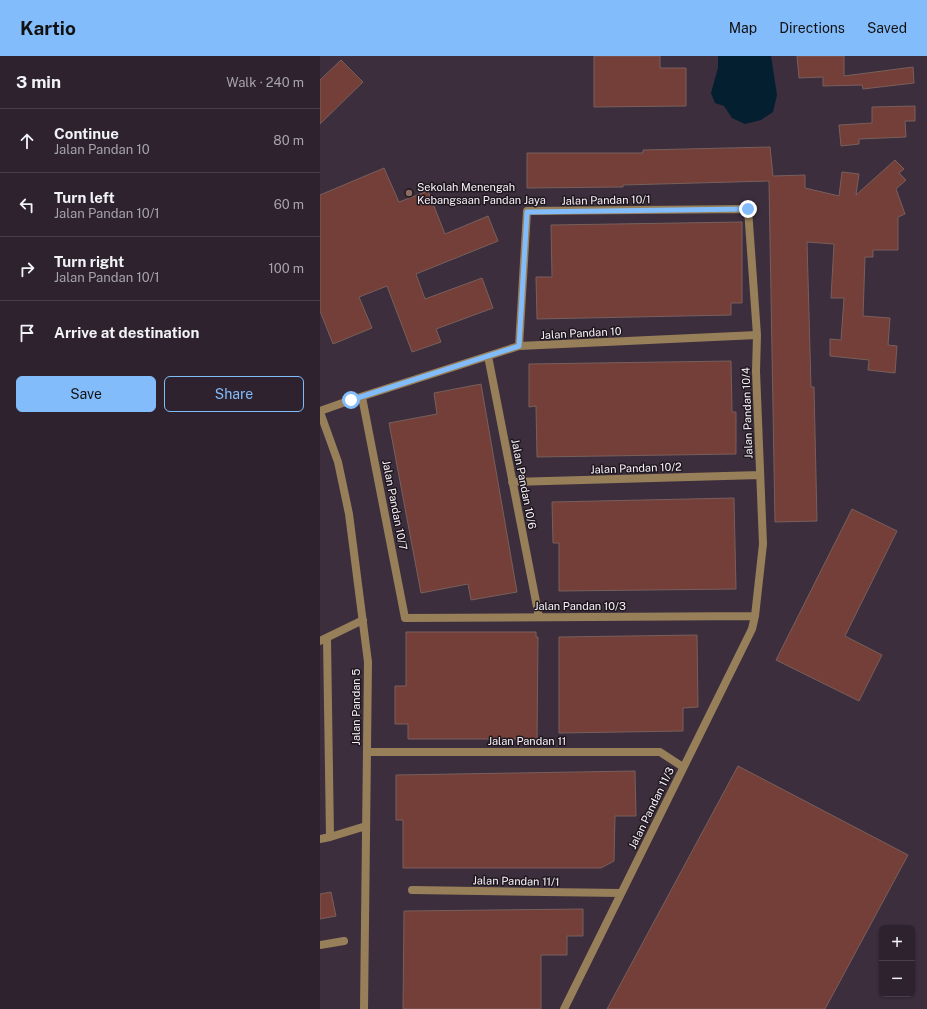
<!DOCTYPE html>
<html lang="en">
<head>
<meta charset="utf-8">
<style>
	:root { --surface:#2d222e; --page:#392f3a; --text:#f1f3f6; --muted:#a7a4aa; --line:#483f4a; --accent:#83bcfb }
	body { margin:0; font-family:"Public Sans",sans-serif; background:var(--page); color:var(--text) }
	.controls { position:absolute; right:12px; bottom:12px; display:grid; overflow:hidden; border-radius:6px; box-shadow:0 1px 3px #0004 }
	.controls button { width:36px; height:36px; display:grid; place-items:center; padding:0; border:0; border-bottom:1px solid var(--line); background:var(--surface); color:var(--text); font:20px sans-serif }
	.stop { position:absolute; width:12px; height:12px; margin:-9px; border:3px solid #83bcfb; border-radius:50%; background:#fff }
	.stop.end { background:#83bcfb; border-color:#fff; box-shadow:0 1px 4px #0008 }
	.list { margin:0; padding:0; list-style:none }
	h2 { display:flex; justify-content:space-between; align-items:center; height:52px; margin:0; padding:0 16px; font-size:17px }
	h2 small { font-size:13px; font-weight:400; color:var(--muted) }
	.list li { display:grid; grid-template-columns:26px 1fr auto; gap:12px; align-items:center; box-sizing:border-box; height:64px; padding:0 16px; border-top:1px solid var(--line) }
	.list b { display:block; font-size:15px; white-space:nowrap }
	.list p { margin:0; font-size:13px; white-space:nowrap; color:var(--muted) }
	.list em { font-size:13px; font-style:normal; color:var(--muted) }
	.actions { display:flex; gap:8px; padding:12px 16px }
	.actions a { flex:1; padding:9px 0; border:1px solid var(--accent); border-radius:6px; text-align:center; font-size:14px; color:var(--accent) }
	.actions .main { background:var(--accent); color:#111 }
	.icon { flex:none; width:22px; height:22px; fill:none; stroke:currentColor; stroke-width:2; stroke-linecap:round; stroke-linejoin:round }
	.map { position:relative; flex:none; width:607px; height:953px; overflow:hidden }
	header { display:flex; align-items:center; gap:24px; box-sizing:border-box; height:56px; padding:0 20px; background:var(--accent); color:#111 }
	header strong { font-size:19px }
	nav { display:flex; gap:22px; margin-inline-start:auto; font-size:14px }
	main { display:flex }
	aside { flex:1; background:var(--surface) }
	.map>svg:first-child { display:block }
	.water { fill:#041f2f }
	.building { fill:#743f39; stroke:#785f5c }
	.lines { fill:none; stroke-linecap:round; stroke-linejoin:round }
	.minor { stroke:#977f59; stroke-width:8 }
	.route { stroke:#83bcfb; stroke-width:5 }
	.education-dot { fill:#8d6e63; stroke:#1f191f; stroke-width:1.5 }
	.labels { text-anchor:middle; stroke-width:3; stroke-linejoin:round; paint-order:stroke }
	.poi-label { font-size:11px; fill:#faf1fb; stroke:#1f191f; text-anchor:start }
	.street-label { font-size:11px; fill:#faf1fb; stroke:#1f191f }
</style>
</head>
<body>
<header>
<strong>Kartio</strong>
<nav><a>Map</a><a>Directions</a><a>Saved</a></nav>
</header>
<main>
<aside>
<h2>3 min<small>Walk · 240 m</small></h2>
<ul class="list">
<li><svg class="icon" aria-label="ahead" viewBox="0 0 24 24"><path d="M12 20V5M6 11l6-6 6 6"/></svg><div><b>Continue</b><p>Jalan Pandan 10</p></div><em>80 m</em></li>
<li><svg class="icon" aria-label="left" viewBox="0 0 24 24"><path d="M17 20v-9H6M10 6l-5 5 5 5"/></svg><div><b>Turn left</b><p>Jalan Pandan 10/1</p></div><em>60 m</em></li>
<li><svg class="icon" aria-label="right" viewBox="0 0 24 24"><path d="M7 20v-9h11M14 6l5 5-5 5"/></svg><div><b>Turn right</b><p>Jalan Pandan 10/1</p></div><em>100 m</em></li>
<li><svg class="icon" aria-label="arrive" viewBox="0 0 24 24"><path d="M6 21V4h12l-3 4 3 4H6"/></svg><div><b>Arrive at destination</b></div></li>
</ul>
<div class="actions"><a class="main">Save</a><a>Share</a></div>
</aside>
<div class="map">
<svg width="607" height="953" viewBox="0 0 607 953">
	<rect width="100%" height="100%" fill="#3c2e3d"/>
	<path class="water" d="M398 0H451L457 39 453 56 441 64 425 68 412 62 404 50 395 47 391 37 398 12Z"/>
	<path class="building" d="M274 0H340V12H366V50L274 51Z
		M477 0H524V20L593 11 594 27 543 33 542 29 503 30V21L479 22Z
		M21 4 43 26 0 68V24Z
		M595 50V65H585L586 81 539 83V88L521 90 519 69 552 67V51Z
		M450 91 453 120 485 119V132L519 140 522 116 539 118 536 139 575 104 584 113 579 117 586 124 576 133 585 158 578 161V194H553V201H545L543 260 570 262 568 289 577 290 575 317 548 314 549 304 510 300V283L521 284 524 242H511L514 188 487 186 491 331H494L497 465 455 466 449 125 303 129V131L207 132V97H323V94Z
		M64 112 79 146 108 135 125 178 168 160 178 185 96 218 105 243 162 222 173 252 116 273 121 286 92 296 67 230 39 241 52 272 13 288 0 255V139Z
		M422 166V247H411V259L217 263 216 221H232L231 169Z
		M411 305 412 356H416V398L217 401 216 350 209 351V308Z
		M161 328 197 536 151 544 148 528 101 537 69 367 117 358 114 337Z
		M414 442 416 533 239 535V487H233L232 446Z
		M532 453 577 475 525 580 562 599 539 645 456 604Z
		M86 576H216V581H218L217 683H88V668H75V630H86Z
		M377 579 378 651 363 652V675L239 677V581Z
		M418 710 588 799 505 953H287Z
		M315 715 316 760H295L294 805 281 812H83V764H76V719Z
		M11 836 16 860 0 863V838Z
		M263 853V880H247V899H221V953H83L84 855Z"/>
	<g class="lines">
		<path class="minor" d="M199 290 207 155 428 153 437 279 436 315 443 488 435 560 432 573 244 953
			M168 300 219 561
			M42 341 85 562 435 560
			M0 355 31 344 199 290 437 279
			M0 356 18 406 29 458 48 606 44 953
			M192 426 440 419
			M7 582 10 781
			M0 585 43 564
			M47 696H340L363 711
			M0 783 10 781 46 770
			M92 834 301 837
			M0 889 24 885"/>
	</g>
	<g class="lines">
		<path class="route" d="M31 344 199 290 207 156 428 153"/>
	</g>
	<circle class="education-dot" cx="89" cy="137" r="4"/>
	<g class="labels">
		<g class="poi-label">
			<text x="97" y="135">Sekolah Menengah<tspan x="97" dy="13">Kebangsaan Pandan Jaya</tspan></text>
		</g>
		<g class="street-label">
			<text transform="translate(286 144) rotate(-1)" y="4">Jalan Pandan 10/1</text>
			<text transform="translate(261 277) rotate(-3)" y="4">Jalan Pandan 10</text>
			<text transform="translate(427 357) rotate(-92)" y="4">Jalan Pandan 10/4</text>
			<text transform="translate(316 412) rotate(-2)" y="4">Jalan Pandan 10/2</text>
			<text transform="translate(204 428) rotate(79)" y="4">Jalan Pandan 10/6</text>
			<text transform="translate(75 449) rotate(79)" y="4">Jalan Pandan 10/7</text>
			<text x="260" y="554">Jalan Pandan 10/3</text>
			<text transform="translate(36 651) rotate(-90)" y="4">Jalan Pandan 5</text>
			<text x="207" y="689">Jalan Pandan 11</text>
			<text transform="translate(331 752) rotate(-64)" y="4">Jalan Pandan 11/3</text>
			<text transform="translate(196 825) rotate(1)" y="4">Jalan Pandan 11/1</text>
		</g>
	</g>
</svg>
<div class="controls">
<button>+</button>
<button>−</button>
</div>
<div class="stop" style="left:31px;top:344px"></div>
<div class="stop end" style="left:428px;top:153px"></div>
</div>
</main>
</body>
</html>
